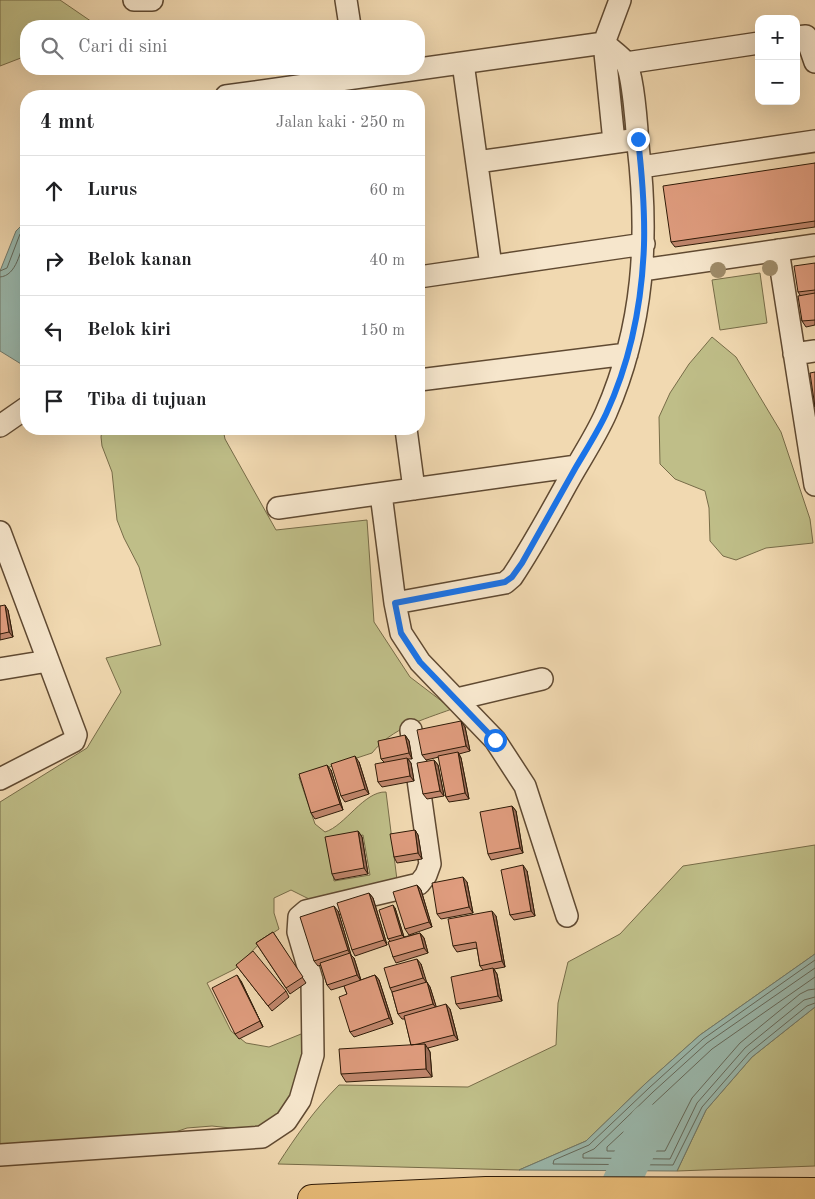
<!DOCTYPE html>
<html lang="id">
<head>
<meta charset="utf-8">
<style>
	:root { --surface:#fff; --page:#f2f2f2; --text:#202124; --muted:#757577; --line:#e0e0e0 }
	body { margin:0; font-family:"Old Standard TT",serif; background:var(--page); color:var(--text) }
	.controls { position:absolute; right:15px; top:15px; display:grid; overflow:hidden; border-radius:10px; box-shadow:0 5px 20px #0002 }
	.controls button { width:45px; height:45px; display:grid; place-items:center; padding:0; border:0; border-bottom:1px solid var(--line); background:var(--surface); color:var(--text); font:25px sans-serif }
	.stop { position:absolute; width:15px; height:15px; margin:-11px; border:4px solid #1a73e8; border-radius:50%; background:#fff }
	.stop.end { background:#1a73e8; border-color:#fff; box-shadow:0 1px 5px #0008 }
	.list { margin:0; padding:0; list-style:none }
	h2 { display:flex; justify-content:space-between; align-items:center; height:65px; margin:0; padding:0 20px; font-size:21px }
	h2 small { font-size:16px; font-weight:400; color:var(--muted) }
	.list li { display:grid; grid-template-columns:32px 1fr auto; gap:15px; align-items:center; box-sizing:border-box; height:70px; padding:0 20px; border-top:1px solid var(--line) }
	.list b { display:block; font-size:19px; white-space:nowrap }
	.list em { font-size:16px; font-style:normal; color:var(--muted) }
	.icon { flex:none; width:28px; height:28px; fill:none; stroke:currentColor; stroke-width:2; stroke-linecap:round; stroke-linejoin:round }
	.map { position:relative; flex:none; width:815px; height:1199px; overflow:hidden }
	.search { position:absolute; background:var(--surface); box-shadow:0 5px 20px #0002; left:20px; top:20px; width:405px; height:55px; display:flex; align-items:center; gap:12px; box-sizing:border-box; padding:0 18px; border-radius:20px; color:var(--muted); font-size:19px }
	.panel { position:absolute; background:var(--surface); box-shadow:0 5px 20px #0002; left:20px; top:90px; width:405px; height:345px; border-radius:20px }
	.map>svg:first-child { display:block }
	.green { fill:#bfbe88; stroke:#776c48; fill-rule:evenodd }
	.water { fill:#9bbaaf; stroke:#707a6c }
	.lines { fill:none; stroke-linecap:round; stroke-linejoin:round }
	.shore { stroke:#656a5c; stroke-width:1 }
	.river { stroke:#9bbaaf; stroke-width:38 }
	.street-casing { stroke:#604a32; stroke-width:24 }
	.highway-casing { stroke:#2f1b08; stroke-width:30 }
	.street { stroke:#f6e6cc; stroke-width:21 }
	.highway { stroke:#e8bc78; stroke-width:28 }
	.tree { fill:#9e8b69 }
	.wall { fill:#c0866c; stroke:#2f1b08 }
	.shaded-wall { fill:#9c6d58; stroke:#2f1b08 }
	.building { fill:#df9c7e; stroke:#2f1b08 }
	.route { stroke:#1a73e8; stroke-width:6 }
</style>
</head>
<body>
<div class="map">
<svg width="815" height="1199" viewBox="0 0 815 1199">
	<rect width="100%" height="100%" fill="#f1d9b1"/>
	<filter id="stains"><feTurbulence type="fractalNoise" baseFrequency=".004" numOctaves="4"/><feColorMatrix values="0 0 0 0 .2 0 0 0 0 .09 0 0 0 0 .02 0 0 0 .5 -.17"/></filter>
	<radialGradient id="worn" r=".72"><stop offset=".6" stop-color="#630" stop-opacity="0"/><stop offset="1" stop-color="#630" stop-opacity=".3"/></radialGradient>
	<path class="green" d="M0 0H60L98 26H26V56L0 66Z
		M760 273 767 323 720 330 712 280Z
		M712 337 736 357 781 432 810 519 813 543 766 548 736 560 723 556 710 541 709 508 705 491 675 479 660 464 659 417 670 393 689 364Z
		M102 429H223L225 439 276 530 367 520 374 622 410 677 452 709C422 720 392 728 372 753L299 777 315 824 325 832C345 826 364 791 386 792L397 880 311 900 291 890 274 898V913L279 929 264 939 235 969 207 983 231 1031 246 1043 269 1047 306 1032 303 1059 288 1101 271 1121 249 1130 212 1126 187 1128 161 1137 0 1147V802L87 748 121 692 106 658 161 645 139 567 124 538 117 520 112 472 102 446 101 437ZM363 835 370 875 334 881 328 841Z
		M815 845V954L700 1035 645 1084 586 1141 519 1170 278 1164C296 1136 315 1109 339 1085L468 1087 556 1045 558 1003 568 962 620 934 683 866Z
		M815 1007V1166L677 1171 706 1110 752 1057Z"/>
	<path class="water" d="M26 221V367L0 351V271L16 231Z
		M815 954V1007L752 1057 706 1110 677 1171 519 1170 586 1141 645 1084 700 1035Z"/>
	<g class="lines">
		<path class="shore" d="M0 271 7 268 20 234 26 228
			M0 277C17 276 20 250 26 237
			M815 960 703 1039 649 1088 589 1145 554 1160 553 1164 673 1165 702 1107 749 1053 807 1006 815 1003
			M815 968 707 1043 653 1092 594 1149 583 1154V1158L670 1159 697 1103 745 1048 804 1000 815 997
			M815 977 712 1049 607 1147V1151H665L692 1098 740 1043 800 994 808 990 815 989"/>
		<path class="river" d="M614 1199 648 1123"/>
		<g class="street-casing">
			<path id="street" d="M134 0H152
				M346 0 350 26
				M796 37 806 36 815 62
				M604 43 614 142
				M463 63 491 266
				M626 63 759 43
				M226 96 604 43 620 0
				M477 162 638 139
				M641 167 815 141
				M778 250 815 485
				M642 270 815 245
				M419 277 644 244
				M794 354 815 351
				M419 380 627 354
				M0 426 26 408
				M406 429 414 489
				M381 494 395 603 401 633 420 662 495 740 525 786 567 916
				M278 508 577 466
				M0 532 76 735 74 741 0 779
				M395 603 505 583 512 577C532 547 549 516 566 485 579 461 595 438 606 413 644 326 649 238 638 145 637 129 633 75 626 63 621 56 610 49 604 43
				M0 669 48 661
				M457 699 542 679
				M0 1155 262 1137 286 1121 300 1100 313 1055 312 980 298 932 299 917 306 911 419 884 426 875 430 864 411 730"/>
		</g>
		<g class="highway-casing">
			<path id="highway" d="M312 1199 486 1191 815 1192"/>
		</g>
		<use href="#street" class="street"/>
		<use href="#highway" class="highway"/>
	</g>
	<g class="tree">
		<circle cx="770" cy="268" r="8"/>
		<circle cx="718" cy="270" r="8"/>
	</g>
	<path class="wall" d="M815 163V227L675 247 671 242Z
		M815 263V325L806 327 802 321 800 295 798 292Z
		M89 429H97L92 433Z
		M0 606 8 610 13 637 0 640Z
		M465 727 470 751 459 754 461 758 469 799 449 802 446 797 439 757 426 760 422 755Z
		M405 735 409 741 412 759H408L411 763 414 781 382 787 378 782 384 762 381 759Z
		M434 760 438 765 444 796 427 799 423 794Z
		M359 762 369 794 345 802 341 796Z
		M331 770 343 810 315 819 311 813Z
		M512 806 516 811 523 853 491 860 488 854Z
		M415 830 418 835 422 859 397 863 394 857Z
		M358 831 362 837 368 874 335 880 332 874Z
		M527 871 535 916 514 920 510 915Z
		M467 882 473 913 441 919 437 914Z
		M417 885 421 890 432 927 409 935 405 929Z
		M369 893 373 898 387 945 355 956 352 950Z
		M395 908 404 937 420 933 424 938 428 953 396 963 393 957 390 941 388 939Z
		M338 911 351 955 354 958 361 980 375 975 379 980 393 1024 354 1037 350 1032 347 994 344 986 331 990 327 985 321 965 318 966 314 961Z
		M496 916 505 967 494 969 497 974 502 1001 460 1009 456 1004 483 970 480 966 477 948 457 952 453 946Z
		M273 932 306 983 290 994 256 943Z
		M421 964 426 982 430 987 436 1007 450 1009 458 1040 428 1048 430 1052 432 1077 346 1082 341 1074 411 1045 405 1019H402L398 1014 392 992 390 988Z
		M236 965 286 991 289 997 272 1011Z
		M241 981 263 1027 239 1039 235 1034Z"/>
	<path class="shaded-wall" d="M5 605 8 610 13 637 9 632Z
		M461 721 465 727 470 751 466 746Z
		M405 735 409 741 412 759 409 753Z
		M458 752 461 758 469 799 465 793Z
		M355 756 359 762 369 794 365 789Z
		M407 758 411 763 414 781 410 776Z
		M434 760 438 765 444 796 440 791Z
		M327 765 331 770 343 810 340 804Z
		M512 806 516 811 523 853 520 848Z
		M415 830 418 835 422 859 418 853Z
		M358 831 362 837 368 874 364 868Z
		M523 865 527 871 535 916 531 911Z
		M463 877 467 882 473 913 469 907Z
		M417 885 421 890 432 927 429 922Z
		M369 893 373 898 387 945 384 940Z
		M393 905 395 908 404 937 402 935Z
		M334 906 338 911 351 955 354 958 361 981 357 975 350 954 348 950Z
		M492 911 496 916 505 967 502 961Z
		M420 933 424 938 428 953 424 948Z
		M417 959 421 964 427 983 423 978Z
		M493 968 497 974 502 1001 498 996Z
		M237 975 241 981 263 1027Z
		M375 975 379 980 393 1024 389 1018Z
		M427 982 430 987 437 1009 433 1004Z
		M446 1004 450 1009 458 1040 454 1035Z
		M425 1044 430 1052 432 1077 426 1069Z"/>
	<path class="building" d="M815 163V221L671 242 663 186Z
		M815 263V290L798 292 794 266Z
		M815 293V320L802 321 798 296Z
		M815 372V407L810 373Z
		M5 605 9 632 0 634V606Z
		M461 721 466 746 422 755 417 730Z
		M405 735 409 753 381 759 378 741Z
		M458 752 465 793 446 797 438 756Z
		M355 756 365 789 341 796 331 764Z
		M407 758 410 776 378 782 375 764Z
		M434 760 440 791 423 794 417 763Z
		M327 765 340 804 311 813 299 774Z
		M512 806 520 848 488 854 480 812Z
		M415 830 418 853 394 857 390 834Z
		M358 831 364 868 332 874 325 837Z
		M523 865 531 911 510 915 501 870Z
		M463 877 469 907 437 914 432 883Z
		M417 885 429 922 405 929 393 892Z
		M369 893 384 940 352 950 337 903Z
		M393 905 402 935 388 939 379 910Z
		M334 906 348 950 314 961 300 917Z
		M492 911 502 961 480 966 476 942 453 946 448 919Z
		M273 932 303 977 286 988 256 943Z
		M420 933 424 948 393 957 388 942Z
		M253 951 286 991 268 1006 236 965Z
		M350 953 357 975 327 985 320 963Z
		M417 959 423 978 390 988 384 968Z
		M493 968 498 996 456 1004 451 977Z
		M237 975 260 1021 235 1034 212 988Z
		M375 975 389 1018 350 1032 339 997 347 994 344 986Z
		M427 982 433 1004 398 1014 392 992Z
		M446 1004 454 1035 418 1044 411 1045 404 1016Z
		M425 1044 426 1069 341 1074 339 1049Z"/>
	<g class="lines">
		<path class="route" d="M495 740 420 662 401 633 395 603 505 582 512 577 522 563C540 531 558 499 576 467 586 450 597 433 606 414 630 362 642 302 644 245 645 210 642 174 638 139"/>
	</g>
	<rect width="100%" height="100%" filter="url(#stains)"/>
	<rect width="100%" height="100%" fill="url(#worn)"/>
</svg>
<div class="controls">
<button>+</button>
<button>−</button>
</div>
<div class="stop" style="left:495px;top:740px"></div>
<div class="stop end" style="left:638px;top:139px"></div>
<div class="search"><svg class="icon" aria-label="search" viewBox="0 0 24 24"><circle cx="10" cy="10" r="6"/><path d="M15 15l6 6"/></svg>Cari di sini</div>
<section class="panel">
<h2>4 mnt<small>Jalan kaki · 250 m</small></h2>
<ul class="list">
<li><svg class="icon" aria-label="ahead" viewBox="0 0 24 24"><path d="M12 20V5M6 11l6-6 6 6"/></svg><div><b>Lurus</b></div><em>60 m</em></li>
<li><svg class="icon" aria-label="right" viewBox="0 0 24 24"><path d="M7 20v-9h11M14 6l5 5-5 5"/></svg><div><b>Belok kanan</b></div><em>40 m</em></li>
<li><svg class="icon" aria-label="left" viewBox="0 0 24 24"><path d="M17 20v-9H6M10 6l-5 5 5 5"/></svg><div><b>Belok kiri</b></div><em>150 m</em></li>
<li><svg class="icon" aria-label="arrive" viewBox="0 0 24 24"><path d="M6 21V4h12l-3 4 3 4H6"/></svg><div><b>Tiba di tujuan</b></div></li>
</ul>
</section>
</div>
</body>
</html>
